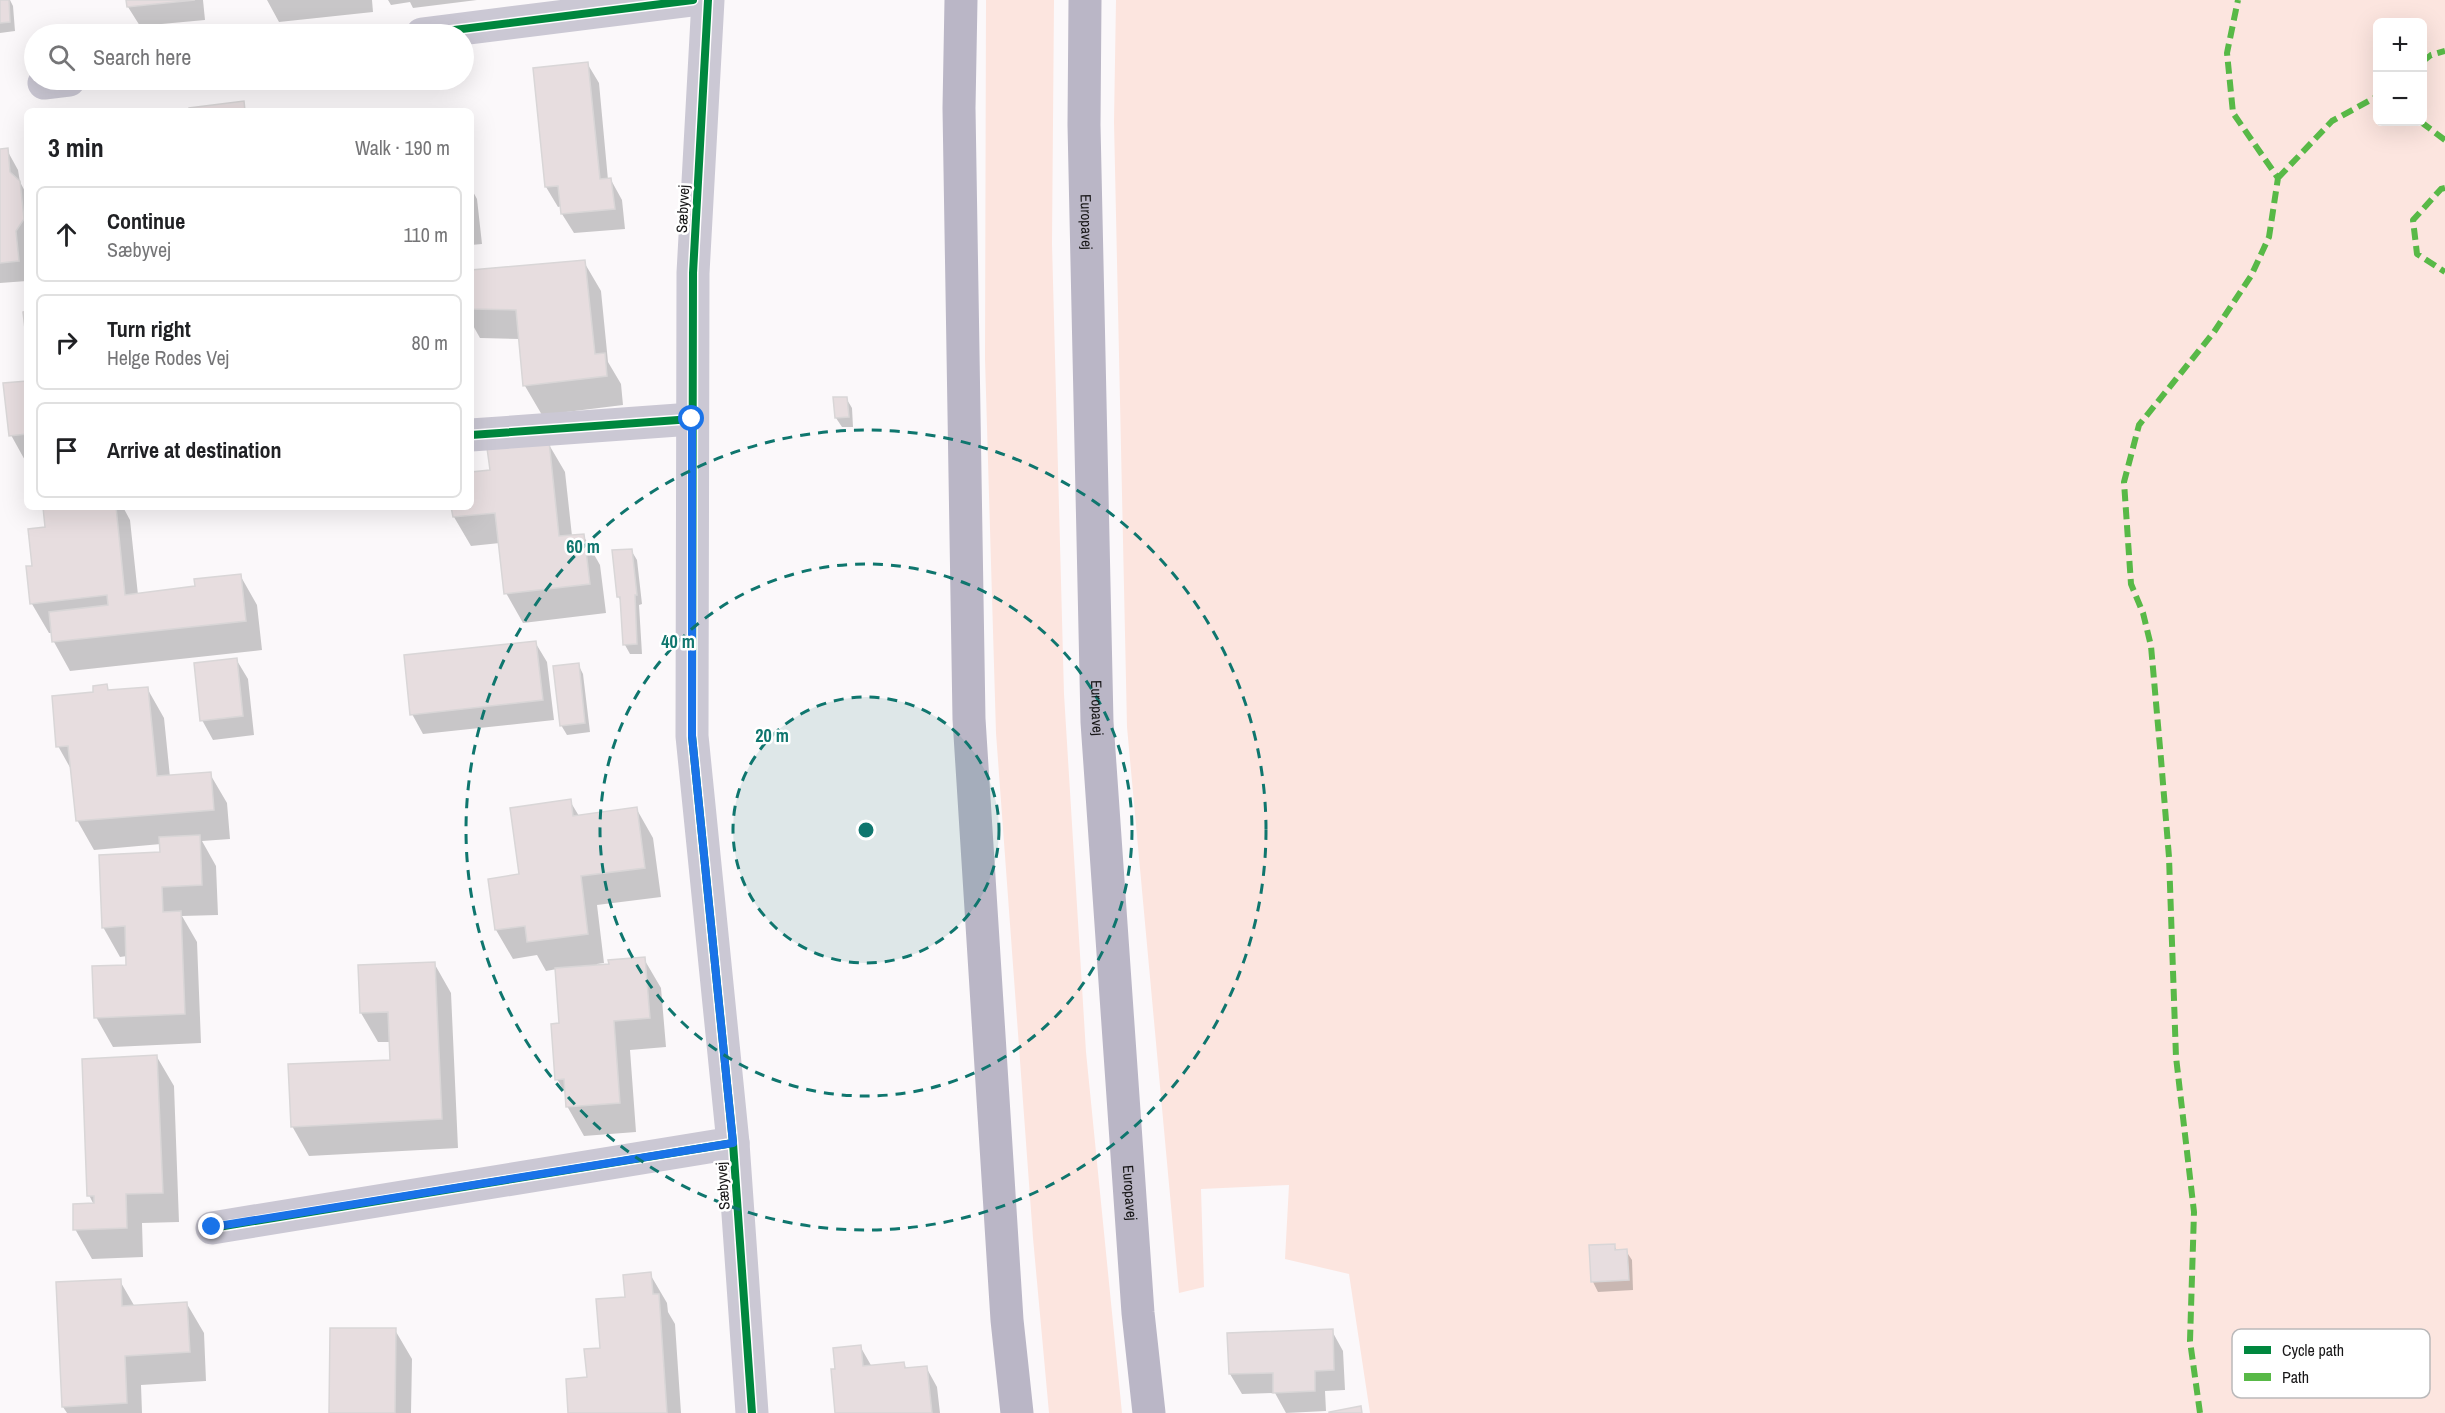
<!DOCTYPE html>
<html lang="en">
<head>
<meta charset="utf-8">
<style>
	:root { --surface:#fff; --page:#f6f6f6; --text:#202124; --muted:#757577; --line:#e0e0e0 }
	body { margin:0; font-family:"Archivo Narrow",sans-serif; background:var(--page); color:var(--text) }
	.controls { position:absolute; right:18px; top:18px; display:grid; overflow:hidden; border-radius:9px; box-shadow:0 6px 24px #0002 }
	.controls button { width:54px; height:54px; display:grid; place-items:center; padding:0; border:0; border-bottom:2px solid var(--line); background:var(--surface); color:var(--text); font:30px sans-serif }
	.stop { position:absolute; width:18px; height:18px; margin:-14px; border:4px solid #1a73e8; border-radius:50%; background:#fff }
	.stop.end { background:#1a73e8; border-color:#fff; box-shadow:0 2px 6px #0008 }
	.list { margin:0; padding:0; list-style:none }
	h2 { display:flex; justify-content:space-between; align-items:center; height:78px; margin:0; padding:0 24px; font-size:26px }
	h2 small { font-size:20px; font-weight:400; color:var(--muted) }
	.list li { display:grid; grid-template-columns:39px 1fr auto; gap:18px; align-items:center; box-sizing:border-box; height:96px; margin:0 12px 12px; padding:0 12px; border:2px solid var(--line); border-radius:9px }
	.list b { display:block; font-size:22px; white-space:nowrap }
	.list p { margin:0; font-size:20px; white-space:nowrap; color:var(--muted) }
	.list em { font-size:20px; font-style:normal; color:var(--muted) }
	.icon { flex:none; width:33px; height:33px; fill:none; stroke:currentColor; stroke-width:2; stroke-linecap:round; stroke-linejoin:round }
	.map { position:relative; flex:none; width:2445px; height:1413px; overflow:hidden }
	.search { position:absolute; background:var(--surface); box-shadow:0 6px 24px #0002; left:24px; top:24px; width:450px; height:66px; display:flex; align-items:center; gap:15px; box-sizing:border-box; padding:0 21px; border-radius:33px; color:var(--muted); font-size:22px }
	.panel { position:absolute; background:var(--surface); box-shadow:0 6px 24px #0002; left:24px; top:108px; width:450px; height:402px; border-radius:9px }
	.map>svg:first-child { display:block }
	.green { fill:#fce5df; fill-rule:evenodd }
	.shadow { fill:#0003 }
	.building { fill:#e7dddf; stroke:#d9d6d7; stroke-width:1.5 }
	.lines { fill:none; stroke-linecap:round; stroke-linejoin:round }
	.minor { stroke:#cbc8d4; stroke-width:33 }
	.tertiary { stroke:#cbc8d4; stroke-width:33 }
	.primary { stroke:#bab6c6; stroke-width:33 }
	.quiet { stroke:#58b947; stroke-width:6; stroke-dasharray:12 6; stroke-linecap:butt }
	.cycleway-casing { stroke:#fff; stroke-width:11 }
	.cycleway { stroke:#00873e; stroke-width:8 }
	.route { stroke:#1a73e8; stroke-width:8 }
	.ring { fill:none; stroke:#0f766e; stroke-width:3; stroke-dasharray:10 8 }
	.labels { text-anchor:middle; stroke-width:5; stroke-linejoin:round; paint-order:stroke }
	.street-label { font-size:15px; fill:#181718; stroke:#fff }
	.key { fill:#fff; stroke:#bab9ba; stroke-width:1.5 }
	.key-label { font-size:16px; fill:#181718 }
	.centre { fill:#0f766e; stroke:#fff; stroke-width:3 }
	.ring-label { font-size:18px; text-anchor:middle; font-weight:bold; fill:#0f766e; stroke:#fff; stroke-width:5; stroke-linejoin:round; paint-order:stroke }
</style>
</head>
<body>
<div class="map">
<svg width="2445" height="1413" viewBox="0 0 2445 1413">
	<rect width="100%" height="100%" fill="#fbf8fa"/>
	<path class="green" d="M986 0H1054L1052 244 1064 694 1086 1052 1122 1413H1049L1033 1238 996 733 985 359Z
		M1116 0H2445V1413H1370L1349 1274 1285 1259 1289 1185 1201 1189 1204 1287 1179 1293 1127 727 1114 122ZM2378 22H2422V122H2378Z"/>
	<path class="shadow" d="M0 0H10L13 6 15 31 0 33Z
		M127 0H203L205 20 140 26 128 7Z
		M267 0H372L373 12 279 22Z
		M388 0H477L413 8 410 2 391 5Z
		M587 63 599 83 608 180H611L622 200 625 229 574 233 562 214V206L558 207 546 187Z
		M0 150H7L18 170 20 182 27 195V281L0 283Z
		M471 188 477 199 482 244 471 245Z
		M584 262 601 291 608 362 621 384 623 405 542 415 525 386 520 339 480 338 471 322V272Z
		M27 382V464L11 435Z
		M846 398 852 408 853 427H842L836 418Z
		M548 443 565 472 572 536 583 535 600 565 606 613 523 623 506 593 500 543 471 546 454 517 453 507H471V473L491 471Z
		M44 507H123L130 520 138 595 197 588 240 575 257 605 262 650 70 671 54 642 53 633H49L32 604 28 568 34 567 47 528Z
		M631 550 637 560 642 604 639 605 642 654H630L625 645 622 603 618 596Z
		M535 642 547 662 554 720 423 734 412 714Z
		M236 659 248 679 254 735 213 740 202 720Z
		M578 664 583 674 590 732 567 735 561 725Z
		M106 686 109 692 147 688 164 718 170 777 210 774 227 803 230 839 202 841 216 866 218 915 182 916 197 942 201 1043 113 1047 96 1017 128 966 127 956 120 957 103 927 162 854 161 844 94 850 77 820 72 771 58 746 94 693Z
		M570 801 579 816 636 808 653 838 661 897 597 905 604 963 597 964V966L644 959 661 988 666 1047 630 1050 636 1132 584 1136 567 1106V1096L557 1079 561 1025 557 969 546 971 537 955 513 959 496 930 520 876Z
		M434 963 451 993 458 1148 309 1156 292 1126 392 1061 391 1042H378L361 1013Z
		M157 1057 174 1086 179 1222 142 1223 143 1257 92 1259 75 1229 94 1205 89 1195Z
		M1614 1245 1617 1251H1626L1632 1260 1633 1290 1598 1292 1593 1282 1591 1247Z
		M650 1274 667 1303 668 1312 675 1324 681 1413H570L627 1298Z
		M120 1281 135 1307 187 1304 204 1333 206 1381 141 1385 142 1413H67L63 1407Z
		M395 1330 412 1359 411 1413H330Z
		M1332 1331 1343 1351 1345 1390 1325 1391 1326 1411 1286 1413 1275 1393 1242 1394 1230 1374 1229 1334Z
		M860 1346 872 1367 903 1363 907 1369 926 1367 937 1387 940 1413H837V1371Z"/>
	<path class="building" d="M0 0H9L10 22 0 23Z
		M126 0H195L127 7Z
		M588 62 600 179 611 178 615 209 561 214 558 186 545 187 533 68Z
		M244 101 245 111H189V108Z
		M8 148 10 172 20 181 24 219 16 231 19 261 0 263V149Z
		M585 260 595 354 605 353 607 376 523 386 516 310 471 309V270Z
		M27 311V346L23 312Z
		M27 381V434L9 436 3 383Z
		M833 397H847L849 417 835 418Z
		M549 441 559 536 584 534 590 584 504 594 495 513 453 517 451 507H471V472L490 470 487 448Z
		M43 507H116L125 595 195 586 194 579 241 574 246 621 52 642 49 612 108 605 107 595 30 604 26 566H32L28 529 45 527Z
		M632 549 637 595H635L637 644 623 645 620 597H617L612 550Z
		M536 641 543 700 410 715 404 655Z
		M237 658 243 716 200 721 194 663Z
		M579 663 585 723 560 726 553 666Z
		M107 684 108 690 148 687 157 776 211 772 214 810 76 821 68 746 56 747 52 696 93 692V686Z
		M571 799 573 816 637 807 645 868 581 876 588 934 527 942 525 926 495 930 488 879 519 874 510 808Z
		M200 835 202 885 162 887 163 912 181 911 185 1014 94 1018 92 966 126 965 125 926 102 928 99 855 160 852 159 837Z
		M645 957 650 1018 614 1021 620 1103 566 1107 564 1079 555 1080 551 1024 559 1023 555 968 609 964 608 960Z
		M435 962 442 1119 291 1127 288 1064 390 1060 388 1012 360 1013 358 965Z
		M157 1055 163 1193 126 1194 127 1228 73 1230V1204L94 1203V1196H87L82 1059Z
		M1615 1244V1250L1627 1249 1629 1280 1591 1282 1589 1245Z
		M651 1272 653 1294H659L667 1413H568L566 1379 587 1377 584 1349 600 1348 596 1299 625 1297 623 1275Z
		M121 1279 122 1306 187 1302 190 1352 125 1356 127 1403 62 1407 56 1282Z
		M330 1328H396L395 1413H329Z
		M1333 1329 1334 1370 1315 1371V1391L1273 1393V1373L1229 1374 1227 1333Z
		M861 1345 863 1366 904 1362 905 1368 927 1366 932 1413H835L831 1369H835L833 1348Z
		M1361 1406 1362 1413H1329V1412Z"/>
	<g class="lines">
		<path class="minor" d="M422 34 693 0
			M44 83 69 80
			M471 435 692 419
			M212 1228 733 1143"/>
		<path class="tertiary" d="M708 0 693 273 692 736 733 1143 752 1413"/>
		<g class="primary">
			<path d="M961 0 959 108 969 719 1007 1320 1017 1413"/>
			<path id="s1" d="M1085 0 1084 125 1097 722 1138 1313 1149 1413"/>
		</g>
		<path class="quiet" d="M2422 62 2431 55 2445 51
			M2421 122 2445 140
			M2278 178 2332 121 2378 96
			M2445 188 2441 189 2413 220 2417 254 2445 272
			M2200 1413 2190 1341 2194 1212 2176 1057 2169 857 2161 759 2151 646 2143 613 2131 584 2124 482 2139 425 2214 332 2251 276 2269 237 2278 178 2233 113 2227 53 2238 0"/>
		<g class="cycleway-casing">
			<path id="cycleway" d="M708 0 693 273 692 736 733 1143 752 1413
				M422 34 693 0
				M471 435 692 419
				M212 1228 733 1143"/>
		</g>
		<use href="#cycleway" class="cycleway"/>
	</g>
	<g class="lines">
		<path class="route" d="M212 1227 733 1143 692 736V419"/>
	</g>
	<circle cx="866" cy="830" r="133" fill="#0f766e" fill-opacity=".12"/>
	<g class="ring">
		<circle cx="866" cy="830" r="133"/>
		<circle cx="866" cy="830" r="266"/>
		<circle cx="866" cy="830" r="400"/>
	</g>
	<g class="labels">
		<g class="street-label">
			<text transform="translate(683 209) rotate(-87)" y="5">Sæbyvej</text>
			<text dy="5" stroke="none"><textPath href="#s1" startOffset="222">Europavej</textPath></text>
			<text dy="5" stroke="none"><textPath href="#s1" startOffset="708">Europavej</textPath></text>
			<text transform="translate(723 1186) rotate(-94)" y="5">Sæbyvej</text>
			<text dy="5" stroke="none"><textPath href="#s1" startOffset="1194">Europavej</textPath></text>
		</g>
	</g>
	<rect x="2232" y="1329" width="198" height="69" rx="9" class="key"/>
	<rect x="2244" y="1346" width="27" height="8" fill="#00873e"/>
	<rect x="2244" y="1373" width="27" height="8" fill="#58b947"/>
	<g class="key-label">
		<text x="2282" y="1356">Cycle path</text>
		<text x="2282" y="1383">Path</text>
	</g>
	<circle cx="866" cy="830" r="9" class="centre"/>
	<g class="ring-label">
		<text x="583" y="553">60 m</text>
		<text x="678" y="648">40 m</text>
		<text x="772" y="742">20 m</text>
	</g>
</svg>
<div class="controls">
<button>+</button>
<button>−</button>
</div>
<div class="stop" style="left:692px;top:419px"></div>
<div class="stop end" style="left:212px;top:1227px"></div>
<div class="search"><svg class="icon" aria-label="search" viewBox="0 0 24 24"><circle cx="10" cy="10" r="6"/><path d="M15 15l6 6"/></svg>Search here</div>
<section class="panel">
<h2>3 min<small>Walk · 190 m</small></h2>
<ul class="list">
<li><svg class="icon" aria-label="ahead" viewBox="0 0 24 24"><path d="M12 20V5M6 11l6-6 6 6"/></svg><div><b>Continue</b><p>Sæbyvej</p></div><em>110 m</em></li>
<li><svg class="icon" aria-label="right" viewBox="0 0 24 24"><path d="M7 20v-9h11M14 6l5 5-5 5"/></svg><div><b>Turn right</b><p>Helge Rodes Vej</p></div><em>80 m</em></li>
<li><svg class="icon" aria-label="arrive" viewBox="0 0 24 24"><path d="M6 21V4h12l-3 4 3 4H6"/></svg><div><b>Arrive at destination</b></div></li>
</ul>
</section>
</div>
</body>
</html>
